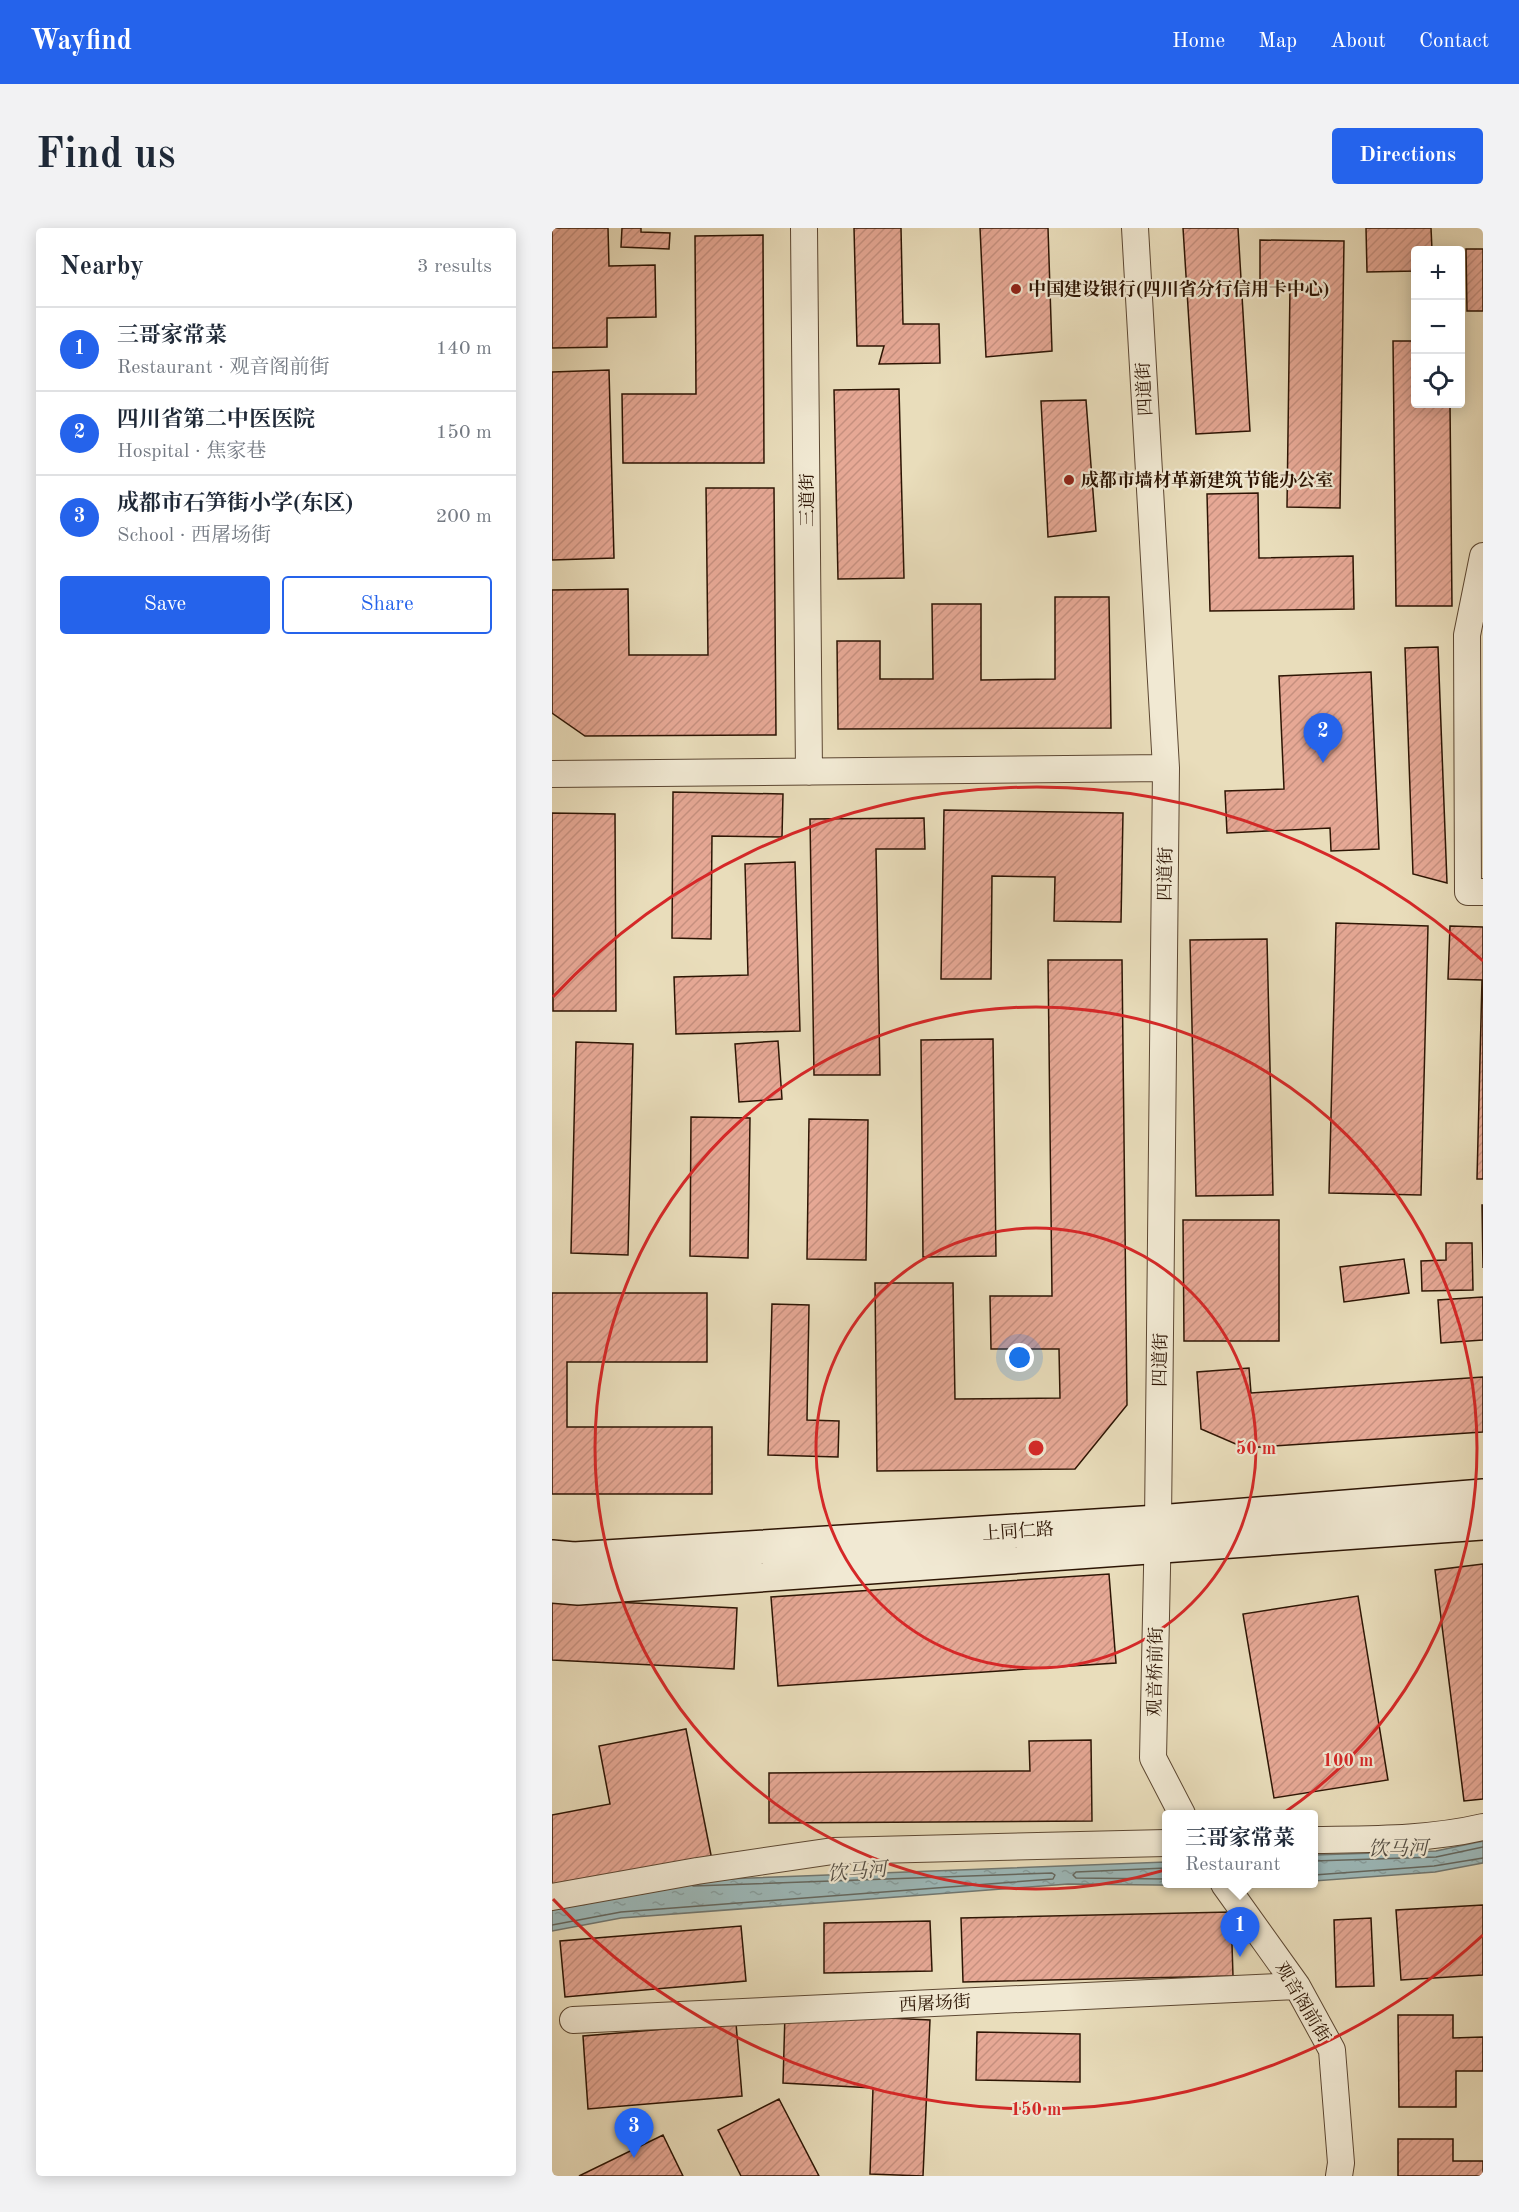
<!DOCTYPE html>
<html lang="en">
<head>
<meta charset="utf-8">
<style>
	:root { --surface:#fff; --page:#f2f2f3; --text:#1f2937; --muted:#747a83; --line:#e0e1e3; --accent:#2563eb }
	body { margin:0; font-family:"Old Standard TT","Noto Serif SC",serif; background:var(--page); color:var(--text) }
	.controls { position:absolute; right:18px; top:18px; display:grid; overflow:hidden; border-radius:6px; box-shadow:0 3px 15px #0003 }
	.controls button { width:54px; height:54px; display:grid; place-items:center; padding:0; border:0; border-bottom:2px solid var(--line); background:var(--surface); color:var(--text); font:30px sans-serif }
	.you { position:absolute; left:468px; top:1130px; width:21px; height:21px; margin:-15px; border:4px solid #fff; border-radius:50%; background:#1a73e8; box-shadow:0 0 0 9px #1a73e833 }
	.badge { display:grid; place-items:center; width:39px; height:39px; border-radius:50%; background:var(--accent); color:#fff; font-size:20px; font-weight:700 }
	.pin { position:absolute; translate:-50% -50px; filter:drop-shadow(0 2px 3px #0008) }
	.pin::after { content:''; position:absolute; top:32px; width:21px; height:18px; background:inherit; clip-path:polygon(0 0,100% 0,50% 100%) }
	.popup { position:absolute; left:610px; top:1582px; width:156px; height:78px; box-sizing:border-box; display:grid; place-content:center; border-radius:6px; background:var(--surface); filter:drop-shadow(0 2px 4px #0005); font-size:20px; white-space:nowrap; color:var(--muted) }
	.popup b { font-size:22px; color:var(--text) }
	.popup::after { content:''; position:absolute; left:50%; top:100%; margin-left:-12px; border:12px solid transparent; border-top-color:var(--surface) }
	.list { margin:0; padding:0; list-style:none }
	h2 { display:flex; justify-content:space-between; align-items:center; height:78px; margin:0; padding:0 24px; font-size:26px }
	h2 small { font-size:20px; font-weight:400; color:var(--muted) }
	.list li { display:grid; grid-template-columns:39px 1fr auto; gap:18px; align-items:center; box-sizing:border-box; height:84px; padding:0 24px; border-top:2px solid var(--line) }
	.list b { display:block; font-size:22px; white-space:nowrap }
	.list p { margin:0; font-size:20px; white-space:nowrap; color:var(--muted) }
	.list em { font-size:20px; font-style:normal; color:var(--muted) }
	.actions { display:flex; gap:12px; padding:18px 24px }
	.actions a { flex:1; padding:14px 0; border:2px solid var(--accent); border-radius:6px; text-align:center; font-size:21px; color:var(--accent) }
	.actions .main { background:var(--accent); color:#fff }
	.icon { flex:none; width:33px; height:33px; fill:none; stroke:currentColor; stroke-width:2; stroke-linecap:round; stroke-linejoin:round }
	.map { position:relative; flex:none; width:931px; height:1948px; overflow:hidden; border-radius:6px }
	header { display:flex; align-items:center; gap:36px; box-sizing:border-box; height:84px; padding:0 30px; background:var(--accent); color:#fff }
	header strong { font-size:28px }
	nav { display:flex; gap:33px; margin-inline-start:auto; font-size:21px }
	.intro { display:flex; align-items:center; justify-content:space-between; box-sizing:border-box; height:144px; padding:0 36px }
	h1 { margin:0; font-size:42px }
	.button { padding:15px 27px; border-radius:6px; background:var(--accent); color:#fff; font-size:21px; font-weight:700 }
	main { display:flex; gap:36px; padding:0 36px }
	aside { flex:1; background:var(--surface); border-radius:6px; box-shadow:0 3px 15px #0003 }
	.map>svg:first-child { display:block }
	.water { fill:url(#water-ripples); stroke:#707771; stroke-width:1.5 }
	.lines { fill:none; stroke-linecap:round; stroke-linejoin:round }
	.shore { stroke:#64675f; stroke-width:1.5 }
	.building { fill:url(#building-hatch); stroke:#2d1504; stroke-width:1.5 }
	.street-casing { stroke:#5c4732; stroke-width:28 }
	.secondary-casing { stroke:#2d1504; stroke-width:36 }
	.street { stroke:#f1e9d3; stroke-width:26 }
	.secondary { stroke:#f1e9d3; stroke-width:33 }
	.ring { fill:none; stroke:#d62828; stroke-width:3 }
	.poi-dot { fill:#8f2418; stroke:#f1e9d3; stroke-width:2 }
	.labels { text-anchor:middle; stroke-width:4.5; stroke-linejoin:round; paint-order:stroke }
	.poi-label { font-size:18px; font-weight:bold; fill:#2d1504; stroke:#f1e9d3; text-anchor:start }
	.street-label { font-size:18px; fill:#2d1504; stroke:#f1e9d3 }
	.water-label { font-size:20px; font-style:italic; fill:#544e44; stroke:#f1e9d3 }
	.centre { fill:#d62828; stroke:#f1e9d3; stroke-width:3 }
	.ring-label { font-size:18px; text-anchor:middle; font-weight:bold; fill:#d62828; stroke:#f1e9d3; stroke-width:4.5; stroke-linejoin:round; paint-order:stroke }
</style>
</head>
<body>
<header>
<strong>Wayfind</strong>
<nav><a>Home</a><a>Map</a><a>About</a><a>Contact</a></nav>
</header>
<div class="intro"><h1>Find us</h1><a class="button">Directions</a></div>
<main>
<aside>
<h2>Nearby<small>3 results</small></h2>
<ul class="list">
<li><span class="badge">1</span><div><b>三哥家常菜</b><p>Restaurant · 观音阁前街</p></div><em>140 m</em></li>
<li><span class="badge">2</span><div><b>四川省第二中医医院</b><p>Hospital · 焦家巷</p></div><em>150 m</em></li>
<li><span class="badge">3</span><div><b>成都市石笋街小学(东区)</b><p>School · 西屠场街</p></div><em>200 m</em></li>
</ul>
<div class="actions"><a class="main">Save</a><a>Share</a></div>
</aside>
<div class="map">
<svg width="931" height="1948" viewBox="0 0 931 1948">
	<defs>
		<pattern id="water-ripples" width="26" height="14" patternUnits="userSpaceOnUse" patternTransform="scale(1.5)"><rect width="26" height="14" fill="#9cb9ba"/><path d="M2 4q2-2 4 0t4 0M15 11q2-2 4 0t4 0" fill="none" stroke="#879e9e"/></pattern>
		<pattern id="building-hatch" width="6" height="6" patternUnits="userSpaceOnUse" patternTransform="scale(1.5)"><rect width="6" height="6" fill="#e6a895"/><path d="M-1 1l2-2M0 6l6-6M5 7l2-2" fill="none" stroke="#c6907f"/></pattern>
	</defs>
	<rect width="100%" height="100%" fill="#e9ddbb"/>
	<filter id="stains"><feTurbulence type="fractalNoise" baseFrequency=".00333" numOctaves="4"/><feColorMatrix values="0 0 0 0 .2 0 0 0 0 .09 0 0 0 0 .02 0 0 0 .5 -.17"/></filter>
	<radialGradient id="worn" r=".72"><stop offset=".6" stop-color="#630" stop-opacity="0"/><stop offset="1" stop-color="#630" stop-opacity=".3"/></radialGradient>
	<path class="water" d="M931 1613V1635L883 1644 762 1653V1627L884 1623Z
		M614 1634V1656H721L693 1658 516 1656 69 1690 0 1703V1673L121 1653Z"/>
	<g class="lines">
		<path class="shore" d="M762 1633 884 1629 931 1619
			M614 1640 524 1644 521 1647 524 1650 614 1651
			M762 1647 882 1638 931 1630
			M0 1697 69 1684 501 1651 503 1647 500 1645 141 1658"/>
	</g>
	<path class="building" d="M0 0H56L57 38 103 37 104 89 55 90V119L0 120Z
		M70 0H89V4L118 5 117 21 69 19Z
		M302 0H349L351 96H387L388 135 327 136 332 118H305Z
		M428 0H496L500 123 434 129Z
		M631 0H686L698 203 644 206Z
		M814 0H879L880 22H864V43L815 44Z
		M211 7 212 235H71L70 166H144L143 8Z
		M708 12 792 13 788 280 735 279 738 59H708Z
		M914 21H931V83H915Z
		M841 113H864V176H898L900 378H844Z
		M57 142 62 330 0 332V144Z
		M347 161 352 350 286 351 282 162Z
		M534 172 544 303 496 309 489 173Z
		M154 260H222L224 507 33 508 0 485V362L76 361 77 427H156Z
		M706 265 707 330 801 328 802 381 658 383 655 266Z
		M503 369H557L559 500 286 501 285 413H328V451H381L380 376H429V452L503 451Z
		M886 419 895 655 861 646 853 420Z
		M819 444 827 621 779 623 778 600 675 605 673 563 732 561 727 448Z
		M121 564 231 566 230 609 160 608 159 711 120 710Z
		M392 582 571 585 569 694 502 693 503 649 440 648 439 751H389Z
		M0 585 63 586 64 783H1Z
		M372 590 373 621H324L328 847H262L258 591Z
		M243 634 248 803 124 806 122 749 196 747 193 636Z
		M784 695 876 698 869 967 777 965Z
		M898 698 931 699V951H925L930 752 896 751Z
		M715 711 721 967 644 968 638 712Z
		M496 732H570L575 1177 523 1241 325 1243 323 1055H401L403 1171 508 1170 507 1121H439L438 1068H500Z
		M441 811 444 1028 371 1029 369 812Z
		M226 813 230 871 187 874 183 816Z
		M24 814 81 816 76 1027 19 1025Z
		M139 889 198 890 196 1030 138 1028Z
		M257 891 316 892 314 1032 255 1031Z
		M930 977H931V1040Z
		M631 992H727V1113H632Z
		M894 1015H920L921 1062 870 1063 869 1033 894 1032Z
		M852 1031 857 1065 792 1074 788 1039Z
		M0 1065H155V1134H15V1199H160V1266H0Z
		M931 1069V1112L889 1115 886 1072Z
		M220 1076 257 1077 255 1192 287 1193 286 1229 216 1227Z
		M697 1140 699 1165 931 1149V1204L693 1220 649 1201 645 1144Z
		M931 1336V1571L912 1573 883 1342Z
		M557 1346 564 1435 226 1458 219 1369Z
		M806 1368 836 1552 722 1570 691 1386Z
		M0 1371 185 1380 182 1441 0 1432Z
		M134 1501 160 1632 0 1665V1587L58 1576 47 1518Z
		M539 1512 540 1593 217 1595V1545L478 1543 477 1513Z
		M931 1677V1747L849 1752 844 1682Z
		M679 1684 681 1748 411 1754 409 1690Z
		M819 1690 822 1758 784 1759 782 1692Z
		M378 1693 380 1743 272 1745V1695Z
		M189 1698 194 1753 13 1769 8 1713Z
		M233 1785 378 1792 371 1948 318 1946 321 1860 231 1855Z
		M846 1787H901V1810L931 1809V1843H904V1879H847Z
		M184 1795 190 1868 36 1881 31 1808Z
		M425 1804 528 1806V1854L424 1852Z
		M227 1871 267 1948H189L166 1902Z
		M111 1907 131 1948H27Z
		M846 1911H901V1933H931V1948H846Z"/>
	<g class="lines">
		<g class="street-casing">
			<path id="street" d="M252 0 257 544
				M583 0 614 540 606 1294 601 1530 630 1586
				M931 328 915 407 916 664H931
				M0 546 614 540
				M762 1612C818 1611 876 1612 931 1599
				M672 1656 745 1758 780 1822 789 1935 787 1948
				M0 1669 145 1643 281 1623 614 1615
				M21 1792 745 1758"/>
		</g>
		<g class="secondary-casing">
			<path id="secondary" d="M0 1329 22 1331 606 1294 931 1268
				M0 1358 26 1360 931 1295"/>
		</g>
		<use href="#street" class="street"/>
		<use href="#secondary" class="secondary"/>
	</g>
	<g class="ring">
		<circle cx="484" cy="1220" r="220"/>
		<circle cx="484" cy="1220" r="441"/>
		<path d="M931 1707A661 661 0 0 1 1 1671M1 769A661 661 0 0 1 931 733"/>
	</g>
	<g class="poi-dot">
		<circle cx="464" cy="61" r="6"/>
		<circle cx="517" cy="252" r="6"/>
	</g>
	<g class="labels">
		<g class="poi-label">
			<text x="476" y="67">中国建设银行(四川省分行信用卡中心)</text>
			<text x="529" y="258">成都市墙材革新建筑节能办公室</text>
		</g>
		<g class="street-label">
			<text transform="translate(592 161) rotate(-93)" y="6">四道街</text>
			<text transform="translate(255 272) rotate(-90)" y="6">三道街</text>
			<text transform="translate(613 646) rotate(-89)" y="6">四道街</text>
			<text transform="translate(608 1132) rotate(-89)" y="6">四道街</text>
			<text transform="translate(466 1303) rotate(-4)" y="6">上同仁路</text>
			<text transform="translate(603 1444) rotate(-89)" y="6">观音桥前街</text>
			<text transform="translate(751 1774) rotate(59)" y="6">观音阁前街</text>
			<text transform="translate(383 1775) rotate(-3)" y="6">西屠场街</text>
		</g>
		<g class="water-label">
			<text transform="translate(846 1620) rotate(-1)" y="7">饮马河</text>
			<text transform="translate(305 1643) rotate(-5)" y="7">饮马河</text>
		</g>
	</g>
	<circle cx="484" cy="1220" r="9" class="centre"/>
	<g class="ring-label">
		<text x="704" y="1226">50 m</text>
		<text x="796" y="1538">100 m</text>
		<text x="484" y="1887">150 m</text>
	</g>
	<rect width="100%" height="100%" filter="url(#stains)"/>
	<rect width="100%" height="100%" fill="url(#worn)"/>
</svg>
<div class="controls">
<button>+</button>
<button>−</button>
<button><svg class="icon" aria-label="locate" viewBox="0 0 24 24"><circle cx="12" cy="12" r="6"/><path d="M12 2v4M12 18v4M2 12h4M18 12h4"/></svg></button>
</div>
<div class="you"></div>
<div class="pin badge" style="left:688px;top:1729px">1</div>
<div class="popup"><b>三哥家常菜</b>Restaurant</div>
<div class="pin badge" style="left:771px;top:535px">2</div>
<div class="pin badge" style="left:82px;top:1930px">3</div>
</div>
</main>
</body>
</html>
